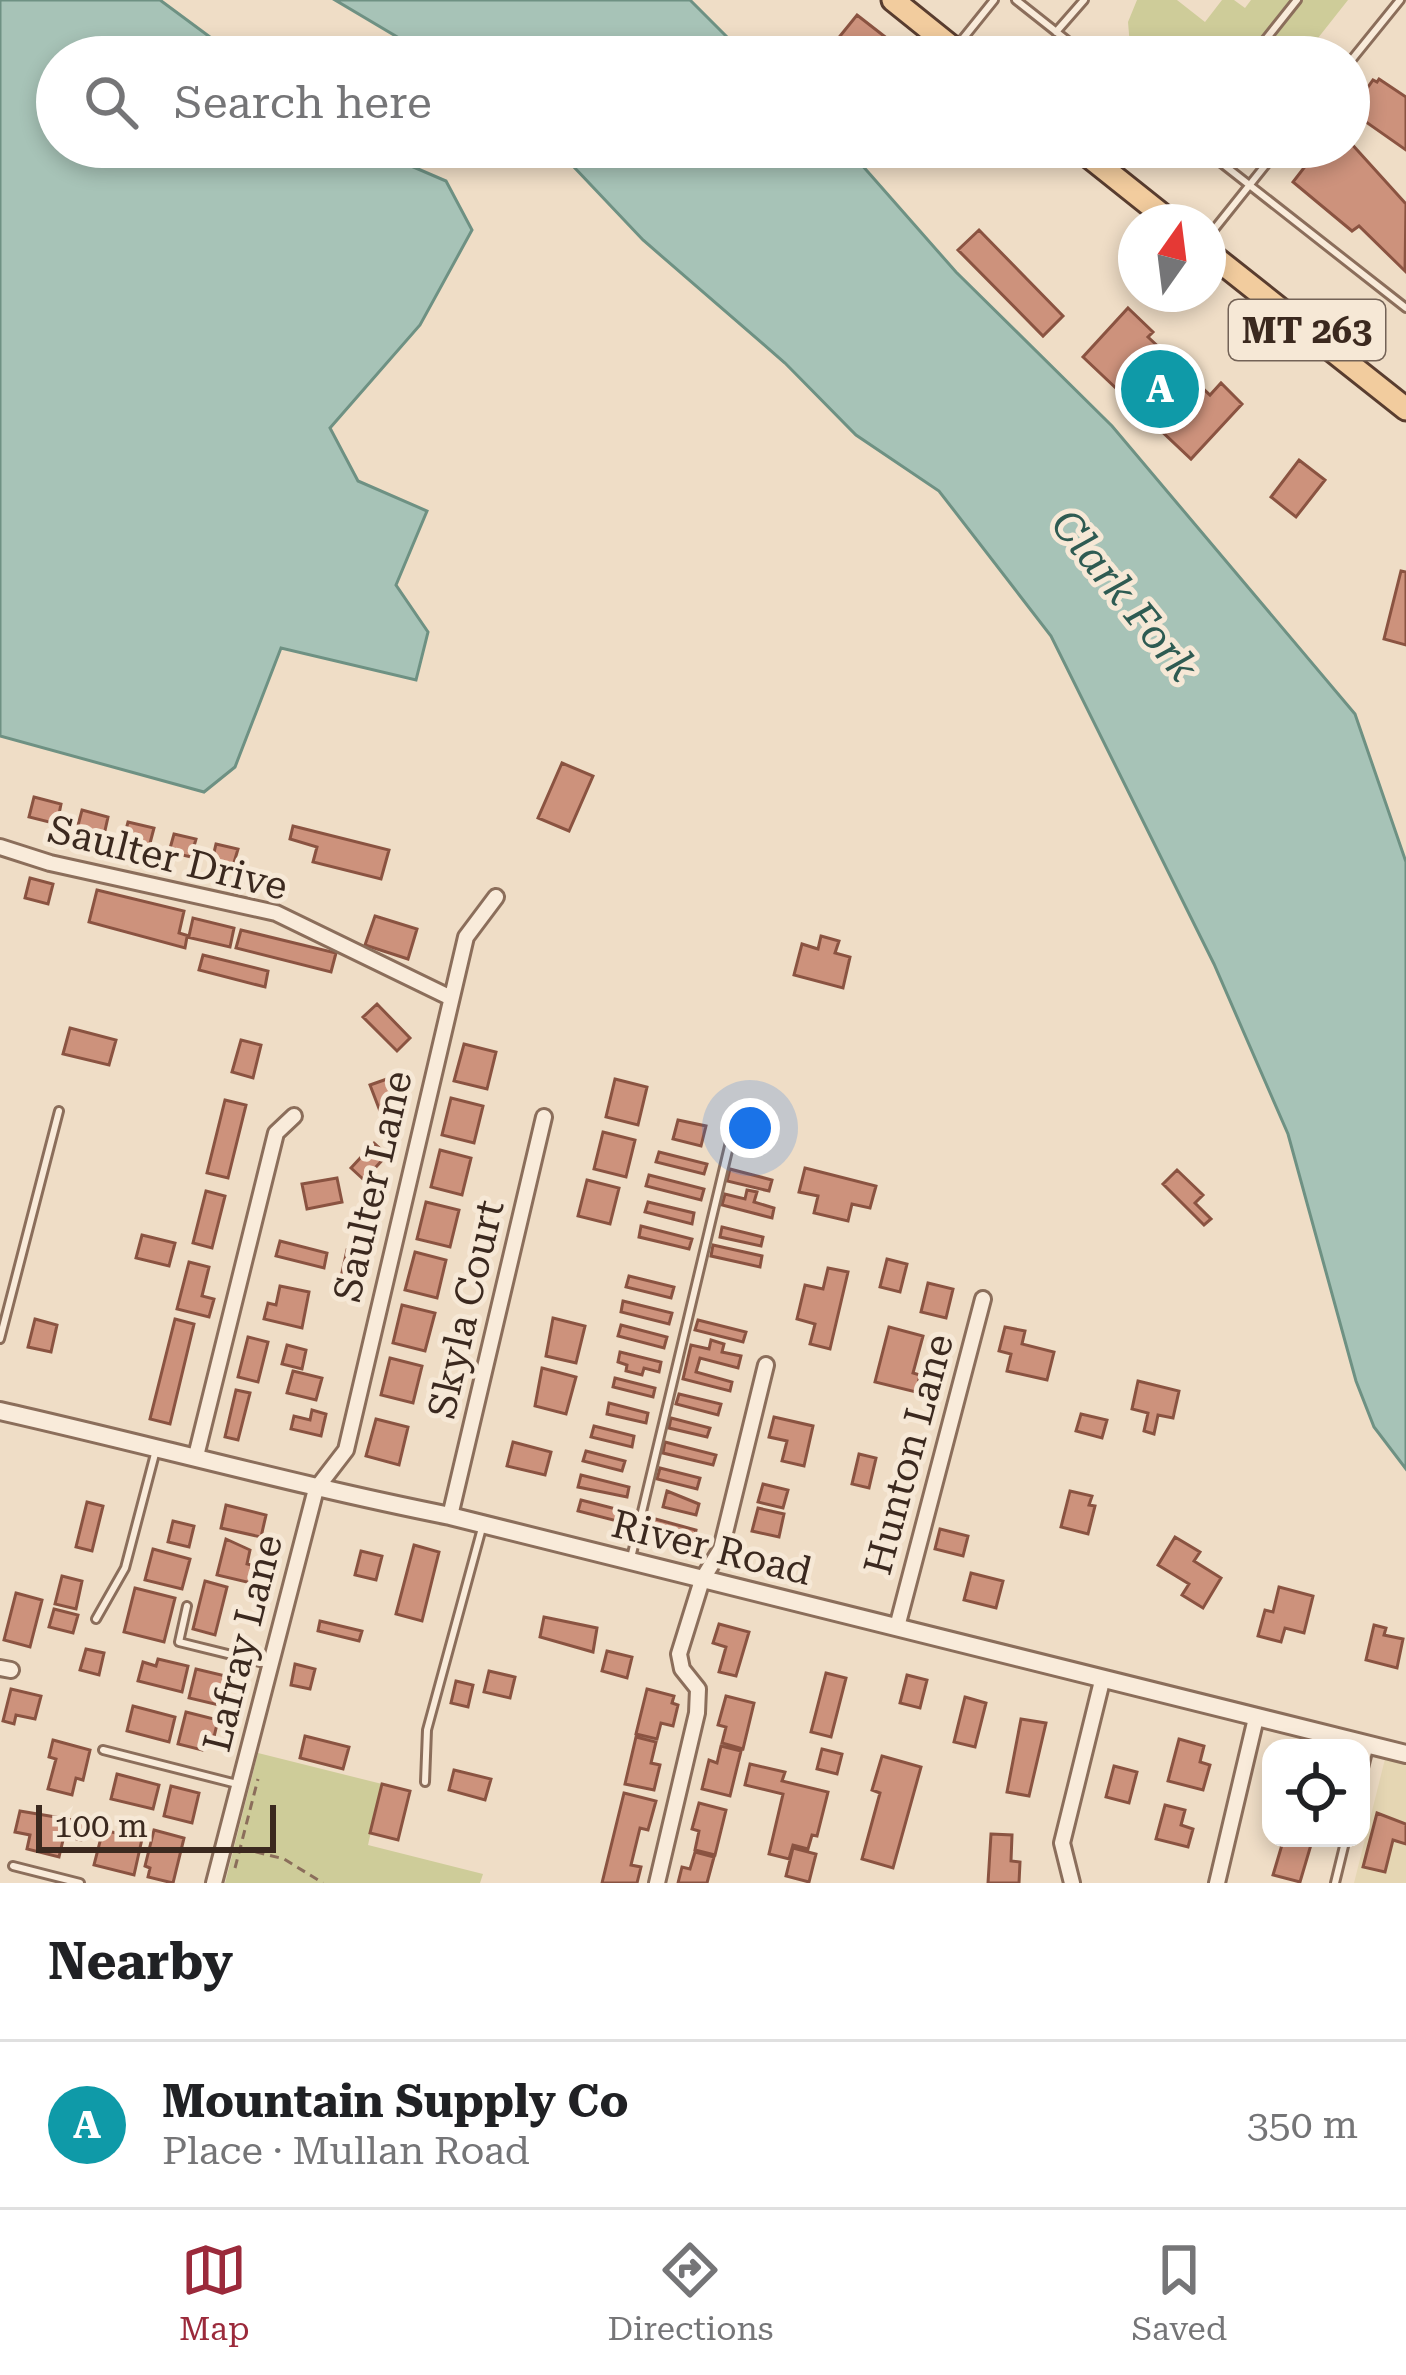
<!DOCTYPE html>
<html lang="en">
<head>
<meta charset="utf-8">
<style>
	:root { --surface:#fff; --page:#f6f6f6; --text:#202124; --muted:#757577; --line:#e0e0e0; --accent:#9b2a3b }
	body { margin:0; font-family:"Roboto Serif",serif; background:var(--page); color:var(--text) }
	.controls { position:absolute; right:36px; bottom:36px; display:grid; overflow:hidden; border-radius:24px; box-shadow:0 6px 18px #0003 }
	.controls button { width:108px; height:108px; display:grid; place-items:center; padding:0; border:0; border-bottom:3px solid var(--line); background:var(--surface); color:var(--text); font:60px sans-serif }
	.compass { position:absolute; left:1118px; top:204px; width:108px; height:108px; border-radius:50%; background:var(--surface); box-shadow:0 6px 18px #0003; rotate:14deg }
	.scale { position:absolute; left:36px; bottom:30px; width:240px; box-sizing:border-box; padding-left:12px; border:6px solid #3b291f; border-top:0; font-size:33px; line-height:42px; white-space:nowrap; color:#3b291f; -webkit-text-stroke:9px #f6e8d6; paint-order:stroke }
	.you { position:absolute; left:750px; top:1128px; width:42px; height:42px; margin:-30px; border:9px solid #fff; border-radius:50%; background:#1a73e8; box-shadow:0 0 0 18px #1a73e833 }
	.badge { display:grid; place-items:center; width:78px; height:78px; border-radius:50%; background:var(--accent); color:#fff; font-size:39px; font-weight:700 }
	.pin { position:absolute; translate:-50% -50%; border:6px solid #fff; box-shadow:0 3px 12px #0006 }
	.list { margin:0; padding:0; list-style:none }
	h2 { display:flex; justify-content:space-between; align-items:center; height:156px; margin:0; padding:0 48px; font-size:51px }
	h2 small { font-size:39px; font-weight:400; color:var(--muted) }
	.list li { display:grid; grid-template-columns:78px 1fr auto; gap:36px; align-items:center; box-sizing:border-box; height:168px; padding:0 48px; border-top:3px solid var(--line) }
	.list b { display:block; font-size:45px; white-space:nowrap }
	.list p { margin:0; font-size:39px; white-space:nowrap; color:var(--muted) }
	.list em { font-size:39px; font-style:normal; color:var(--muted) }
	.icon { flex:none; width:66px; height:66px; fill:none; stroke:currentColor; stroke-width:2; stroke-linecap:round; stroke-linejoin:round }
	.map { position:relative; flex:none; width:1406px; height:1883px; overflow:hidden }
	.search { position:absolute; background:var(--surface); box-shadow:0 6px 18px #0003; left:36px; right:36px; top:36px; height:132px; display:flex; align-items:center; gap:30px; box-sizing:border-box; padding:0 42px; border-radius:66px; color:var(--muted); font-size:45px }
	.sheet { height:324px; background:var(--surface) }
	nav { display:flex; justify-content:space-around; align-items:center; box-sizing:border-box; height:168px; border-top:3px solid var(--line); background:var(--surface); font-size:33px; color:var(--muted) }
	nav a { display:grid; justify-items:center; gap:6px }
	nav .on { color:var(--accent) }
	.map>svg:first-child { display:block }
	.farmland { fill:#e5d6b3 }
	.green { fill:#cecc99 }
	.water { fill:#a7c3b7; stroke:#6e9183; stroke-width:3 }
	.building { fill:#cd927c; stroke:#8a5341; stroke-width:3 }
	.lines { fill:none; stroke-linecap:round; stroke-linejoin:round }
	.service-casing { stroke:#8b6e5b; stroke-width:12 }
	.minor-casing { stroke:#8b6e5b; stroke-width:20 }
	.tertiary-casing { stroke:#8b6e5b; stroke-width:22 }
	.primary-casing { stroke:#593d2f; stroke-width:27 }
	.path { stroke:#8b6e5b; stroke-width:3; stroke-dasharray:9 6; stroke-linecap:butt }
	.service { stroke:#f9ebda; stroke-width:6 }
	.minor { stroke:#f9ebda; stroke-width:14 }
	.tertiary { stroke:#f9ebda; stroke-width:16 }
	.primary { stroke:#f2cc9e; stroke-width:21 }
	.labels { text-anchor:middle; stroke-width:10; stroke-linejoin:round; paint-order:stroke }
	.shield { fill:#f6e8d6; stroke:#736256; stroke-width:3 }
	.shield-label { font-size:36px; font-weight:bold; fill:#3b291f }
	.street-label { font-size:39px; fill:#3b291f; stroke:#f6e8d6 }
	.water-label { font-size:42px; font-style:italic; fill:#2e5b52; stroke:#f6e8d6 }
</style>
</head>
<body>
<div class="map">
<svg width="1406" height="1883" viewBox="0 0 1406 1883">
	<rect width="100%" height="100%" fill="#efddc6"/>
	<path class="farmland" d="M1387 1751 1406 1756V1883H1354Z"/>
	<path class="green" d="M1137 0H1177L1205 22 1222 0H1234L1245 8 1251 0H1348L1303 57H1144L1130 46 1128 22Z
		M258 1753 382 1784 368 1845 483 1874 480 1883H225Z"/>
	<path class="water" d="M0 0H160L237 57H57V147H367L446 181 472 230 420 325 330 428 358 481 427 511 396 585 428 632 416 680 281 648 235 767 204 792 0 736Z
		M335 0H690L747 57H431Z
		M555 147H846L956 272 1112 426 1355 714 1406 862V1469L1374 1427 1356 1381 1288 1134 1214 964 1051 636 939 491 856 435 785 363 643 240Z"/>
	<path class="building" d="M857 15 911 57H847L832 46Z
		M1379 79 1406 97V150L1356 115 1366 101 1361 97 1373 80 1377 82Z
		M1349 141 1406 204 1405 271 1359 226 1352 231 1293 182 1320 147H1349Z
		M979 230 1063 316 1043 336 958 250Z
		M1128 308 1153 332 1148 337 1210 395 1221 383 1242 404 1191 459 1083 357Z
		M1299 460 1325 480 1296 517 1271 497Z
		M1401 571 1406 572V645L1384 639Z
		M562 763 593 776 569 831 538 818Z
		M34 797 61 804 57 824 29 817Z
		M82 810 108 817 104 835 77 829Z
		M128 822 154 828 149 847 123 841Z
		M293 826 389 850 381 879 313 862 317 847 290 839Z
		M174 834 196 839 191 857 169 852Z
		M216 844 238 849 233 866 212 861Z
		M30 878 53 884 48 904 25 898Z
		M97 890 184 911 179 933 189 936 193 918 234 928 230 947 187 937 185 948 89 922Z
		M375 916 417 929 408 959 365 945Z
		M241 930 336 953 331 972 236 948Z
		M821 936 839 941 835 953 850 957 843 988 794 975 802 944 818 949Z
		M203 955 268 971 265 987 199 970Z
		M377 1004 410 1038 397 1051 363 1017Z
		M70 1028 116 1040 109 1065 63 1054Z
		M241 1040 261 1045 253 1078 232 1072Z
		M464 1044 496 1052 487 1089 454 1081Z
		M387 1079 397 1104 380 1111 370 1085Z
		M615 1079 647 1087 638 1125 606 1117Z
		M451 1098 483 1106 474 1143 442 1135Z
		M225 1100 246 1105 228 1178 207 1173Z
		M678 1120 706 1126 701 1146 673 1139Z
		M603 1132 635 1140 626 1177 594 1169Z
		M374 1143 387 1155 364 1180 351 1168Z
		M440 1150 471 1158 462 1195 431 1187Z
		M659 1152 707 1164 704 1174 656 1162Z
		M805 1168 876 1186 870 1208 852 1204 848 1221 814 1213 818 1196 799 1192Z
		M730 1169 772 1180 769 1191 727 1181Z
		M1177 1170 1203 1195 1195 1203 1211 1219 1204 1225 1163 1184Z
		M649 1175 704 1189 701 1200 646 1186Z
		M337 1178 342 1202 307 1209 302 1184Z
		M587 1180 619 1188 610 1224 578 1216Z
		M747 1190 757 1192 754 1202 774 1208 772 1218 722 1205 725 1194 745 1199Z
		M206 1191 225 1196 212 1248 193 1243Z
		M426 1202 459 1210 450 1247 417 1239Z
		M648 1202 694 1213 692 1224 645 1212Z
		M641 1226 692 1239 689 1249 639 1237Z
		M722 1227 763 1237 761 1246 720 1237Z
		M142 1235 175 1243 169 1266 136 1258Z
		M280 1241 327 1253 324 1268 276 1256Z
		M713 1245 762 1256 760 1267 711 1256Z
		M347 1250 355 1252 346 1297 337 1295Z
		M415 1252 446 1260 437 1298 405 1290Z
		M887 1259 907 1264 900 1292 880 1287Z
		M189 1262 209 1267 202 1296 214 1299 209 1317 177 1309Z
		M828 1268 848 1272 830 1349 810 1344 815 1324 797 1319 805 1285 823 1289Z
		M629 1276 674 1287 671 1298 626 1287Z
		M928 1283 953 1289 946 1318 921 1312Z
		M280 1286 309 1292 302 1328 264 1319 268 1303 276 1305Z
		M623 1301 672 1313 669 1324 621 1312Z
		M402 1305 435 1313 425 1351 393 1343Z
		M553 1318 585 1326 576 1363 546 1356Z
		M35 1319 57 1325 51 1352 28 1347Z
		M175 1319 194 1324 170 1424 150 1419Z
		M698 1320 746 1332 743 1342 695 1330Z
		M621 1325 667 1337 664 1348 618 1336Z
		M889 1327 923 1336 913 1373 920 1375 916 1392 875 1382Z
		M1005 1327 1025 1331 1022 1344 1054 1352 1047 1380 1007 1371 1011 1354 999 1351Z
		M248 1337 268 1342 258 1382 238 1377Z
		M711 1340 724 1344 722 1352 741 1356 738 1368 700 1358 696 1372 732 1382 730 1391 683 1379 691 1345 709 1349Z
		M287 1345 306 1350 302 1369 282 1364Z
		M620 1352 661 1362 659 1372 644 1368 642 1375 626 1371 627 1365 618 1362Z
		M390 1358 422 1366 413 1403 381 1395Z
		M542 1368 576 1377 566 1414 535 1406Z
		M293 1371 322 1378 316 1400 287 1393Z
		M615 1378 655 1388 653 1397 613 1387Z
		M1138 1381 1179 1391 1173 1418 1158 1415 1154 1434 1144 1431 1148 1413 1132 1409Z
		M236 1390 250 1393 238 1440 225 1437Z
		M679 1394 721 1404 718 1415 676 1404Z
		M609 1403 648 1413 646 1423 607 1414Z
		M312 1410 326 1414 321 1436 291 1429 294 1416 310 1420Z
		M1081 1414 1107 1420 1102 1438 1076 1431Z
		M774 1417 813 1426 804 1466 782 1461 787 1441 769 1437Z
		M671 1418 710 1428 707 1437 669 1428Z
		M376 1419 408 1427 399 1465 366 1456Z
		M594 1426 634 1436 632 1447 591 1437Z
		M513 1442 551 1452 545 1475 507 1466Z
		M665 1442 716 1455 713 1465 663 1453Z
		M586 1451 625 1461 622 1471 583 1461Z
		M859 1454 876 1458 869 1488 852 1484Z
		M660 1468 700 1478 697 1489 657 1479Z
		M581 1475 629 1487 627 1497 578 1487Z
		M763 1484 788 1490 783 1508 758 1502Z
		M667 1491 699 1504 696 1515 663 1507Z
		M1070 1491 1092 1496 1089 1505 1095 1506 1088 1534 1061 1527Z
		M581 1500 624 1511 621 1522 578 1511Z
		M87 1502 103 1506 92 1551 76 1547Z
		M226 1505 266 1515 261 1537 221 1528Z
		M758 1508 784 1514 779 1537 752 1531Z
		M648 1517 696 1530 694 1540 645 1528Z
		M173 1521 194 1526 189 1547 168 1542Z
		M940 1529 968 1536 963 1556 935 1549Z
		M1175 1537 1200 1552 1194 1561 1221 1578 1203 1608 1182 1595 1189 1584 1158 1565Z
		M226 1539 250 1550 247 1564 255 1566 251 1583 217 1575Z
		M414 1545 439 1552 422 1621 396 1614Z
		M153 1549 190 1559 182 1589 145 1580Z
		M361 1551 382 1556 376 1580 355 1575Z
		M971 1573 1003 1581 996 1608 964 1600Z
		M62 1576 82 1581 76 1609 55 1604Z
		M205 1581 227 1587 215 1635 193 1629Z
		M1279 1587 1313 1596 1304 1633 1285 1628 1281 1642 1258 1636 1265 1610 1273 1612Z
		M135 1588 175 1598 164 1642 124 1632Z
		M16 1593 42 1600 30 1647 4 1640Z
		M54 1609 78 1615 73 1633 49 1627Z
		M544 1617 597 1628 593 1652 540 1637Z
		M320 1621 362 1631 359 1641 318 1631Z
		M719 1624 749 1632 736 1676 719 1672 726 1647 713 1643Z
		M1374 1625 1386 1628 1384 1635 1403 1639 1397 1668 1366 1660Z
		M86 1649 104 1653 99 1675 80 1670Z
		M607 1651 632 1657 627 1678 602 1671Z
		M158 1659 188 1666 182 1692 138 1681 143 1662 156 1666Z
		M295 1664 315 1669 310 1689 291 1685Z
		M196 1669 230 1677 223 1706 189 1698Z
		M489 1671 515 1677 510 1698 484 1692Z
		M826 1673 846 1678 831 1737 811 1732Z
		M907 1675 927 1680 920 1708 900 1703Z
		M456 1681 473 1685 468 1707 451 1703Z
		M11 1689 41 1696 35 1719 16 1715 14 1724 3 1721Z
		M647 1689 674 1696 672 1703 678 1705 673 1726 661 1723 657 1739 636 1734Z
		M726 1696 754 1703 743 1749 722 1743 726 1727 718 1725Z
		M965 1697 986 1703 975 1747 954 1742Z
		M133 1706 175 1717 169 1742 127 1731Z
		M186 1712 218 1720 213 1741 204 1739 202 1750 178 1744Z
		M1021 1719 1046 1723 1029 1796 1007 1792Z
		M305 1736 349 1747 343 1769 300 1758Z
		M636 1737 656 1742 651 1763 660 1765 654 1790 625 1784Z
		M1179 1739 1204 1746 1200 1762 1210 1765 1203 1790 1168 1781Z
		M53 1740 90 1750 83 1780 76 1778 72 1795 48 1789 56 1759 49 1757Z
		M721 1746 741 1751 730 1796 702 1789 709 1760 717 1763Z
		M822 1749 842 1754 837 1774 817 1769Z
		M882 1756 921 1767 893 1868 862 1859 880 1793 872 1790Z
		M750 1764 785 1772 782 1781 828 1792 817 1836 812 1835 808 1849 793 1845 789 1859 769 1854 783 1794 745 1785Z
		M1114 1766 1137 1772 1129 1803 1106 1797Z
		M454 1770 491 1779 485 1800 449 1790Z
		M117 1774 159 1785 153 1809 111 1799Z
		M382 1784 410 1791 398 1840 370 1833Z
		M171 1786 199 1793 192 1823 164 1816Z
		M624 1793 656 1801 648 1830 640 1828 631 1865 641 1867 637 1883H602Z
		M699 1803 726 1810 715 1855 695 1850 699 1831 692 1829Z
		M1165 1805 1185 1810 1181 1825 1193 1829 1188 1847 1156 1839Z
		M20 1811 85 1822 81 1840 64 1836 59 1857 27 1849 30 1835 15 1832Z
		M1377 1813 1406 1824V1844L1393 1840 1385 1872 1363 1867Z
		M103 1830 142 1839 134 1875 94 1865Z
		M154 1830 184 1838 173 1883 148 1877 150 1868 145 1866Z
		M991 1834 1012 1835 1011 1861 1020 1862 1019 1883H988Z
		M1284 1838H1313L1300 1882 1273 1875Z
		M793 1848 816 1854 809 1882 786 1876Z
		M695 1852 714 1857 707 1883H678L682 1867 690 1869Z"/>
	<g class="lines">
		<g class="service-casing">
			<path id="service" d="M1016 0 1088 57
				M1056 32 1084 0
				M957 46 994 0
				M1258 49 1297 0
				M1349 63 1400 0
				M1201 147 1406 308
				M1208 237 1280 147
				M0 1339 59 1111
				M631 1558 735 1121
				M187 1606 179 1642 268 1664
				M96 1619 125 1568 156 1450
				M103 1750 237 1784
				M1361 1780 1369 1748
				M425 1782 427 1730 482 1528
				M13 1866 80 1883
				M1335 1883 1346 1838"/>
		</g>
		<g class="minor-casing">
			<path id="minor" d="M0 847 50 863 276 913 449 997
				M196 1456 276 1133 294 1116
				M450 1516 544 1117
				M897 1627 983 1299
				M0 1668 11 1670
				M214 1883 316 1489 346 1450 466 937 496 897
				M657 1883 697 1713 698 1689 682 1669 679 1654 702 1580 721 1549 766 1365
				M1072 1883 1062 1843 1102 1681
				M1217 1883 1256 1718"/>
		</g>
		<g class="tertiary-casing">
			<path id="tertiary" d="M0 1411C150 1445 299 1486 450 1516L1406 1754"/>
		</g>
		<g class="primary-casing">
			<path id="primary" d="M893 0 964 57
				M1077 147 1171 222
				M1208 252 1406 409"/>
		</g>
		<path class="path" d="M241 1848 284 1859 323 1883
			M235 1868 258 1779"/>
		<use href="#service" class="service"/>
		<use href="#minor" class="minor"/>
		<use href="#tertiary" class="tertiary"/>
		<use href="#primary" class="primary"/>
	</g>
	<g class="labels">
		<rect class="shield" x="1229" y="300" width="156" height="60" rx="9"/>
		<g class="shield-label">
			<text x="1307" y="343">MT 263</text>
		</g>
		<g class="street-label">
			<text transform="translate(168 857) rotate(14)" y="14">Saulter Drive</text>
			<text transform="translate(372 1186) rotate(-77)" y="14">Saulter Lane</text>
			<text transform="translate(465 1309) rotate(-77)" y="14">Skyla Court</text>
			<text transform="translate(908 1454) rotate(-75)" y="14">Hunton Lane</text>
			<text transform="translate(712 1547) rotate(14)" y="14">River Road</text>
			<text transform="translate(242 1643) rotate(-76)" y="14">Lafray Lane</text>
		</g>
		<g class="water-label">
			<text transform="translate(1125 595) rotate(51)" y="15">Clark Fork</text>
		</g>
	</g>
</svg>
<div class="controls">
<button><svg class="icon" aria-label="locate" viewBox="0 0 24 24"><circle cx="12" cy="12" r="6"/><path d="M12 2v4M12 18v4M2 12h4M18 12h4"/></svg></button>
</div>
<svg class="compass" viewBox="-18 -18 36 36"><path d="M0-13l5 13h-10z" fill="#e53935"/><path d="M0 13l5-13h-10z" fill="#757577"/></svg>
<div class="scale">100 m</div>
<div class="you"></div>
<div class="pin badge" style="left:1160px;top:389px;background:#0f9aa8">A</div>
<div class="search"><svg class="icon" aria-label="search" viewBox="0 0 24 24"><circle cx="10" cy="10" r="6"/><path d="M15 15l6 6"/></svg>Search here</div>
</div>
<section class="sheet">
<h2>Nearby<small></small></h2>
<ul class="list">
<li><span class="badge" style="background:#0f9aa8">A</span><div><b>Mountain Supply Co</b><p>Place · Mullan Road</p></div><em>350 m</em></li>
</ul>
</section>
<nav>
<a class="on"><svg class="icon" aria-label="map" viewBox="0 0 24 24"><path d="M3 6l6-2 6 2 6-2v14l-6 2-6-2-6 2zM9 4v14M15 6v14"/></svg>Map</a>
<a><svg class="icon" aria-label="directions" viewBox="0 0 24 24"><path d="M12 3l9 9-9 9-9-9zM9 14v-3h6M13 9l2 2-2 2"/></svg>Directions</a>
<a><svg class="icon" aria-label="saved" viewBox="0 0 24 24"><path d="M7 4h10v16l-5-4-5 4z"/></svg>Saved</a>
</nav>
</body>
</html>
